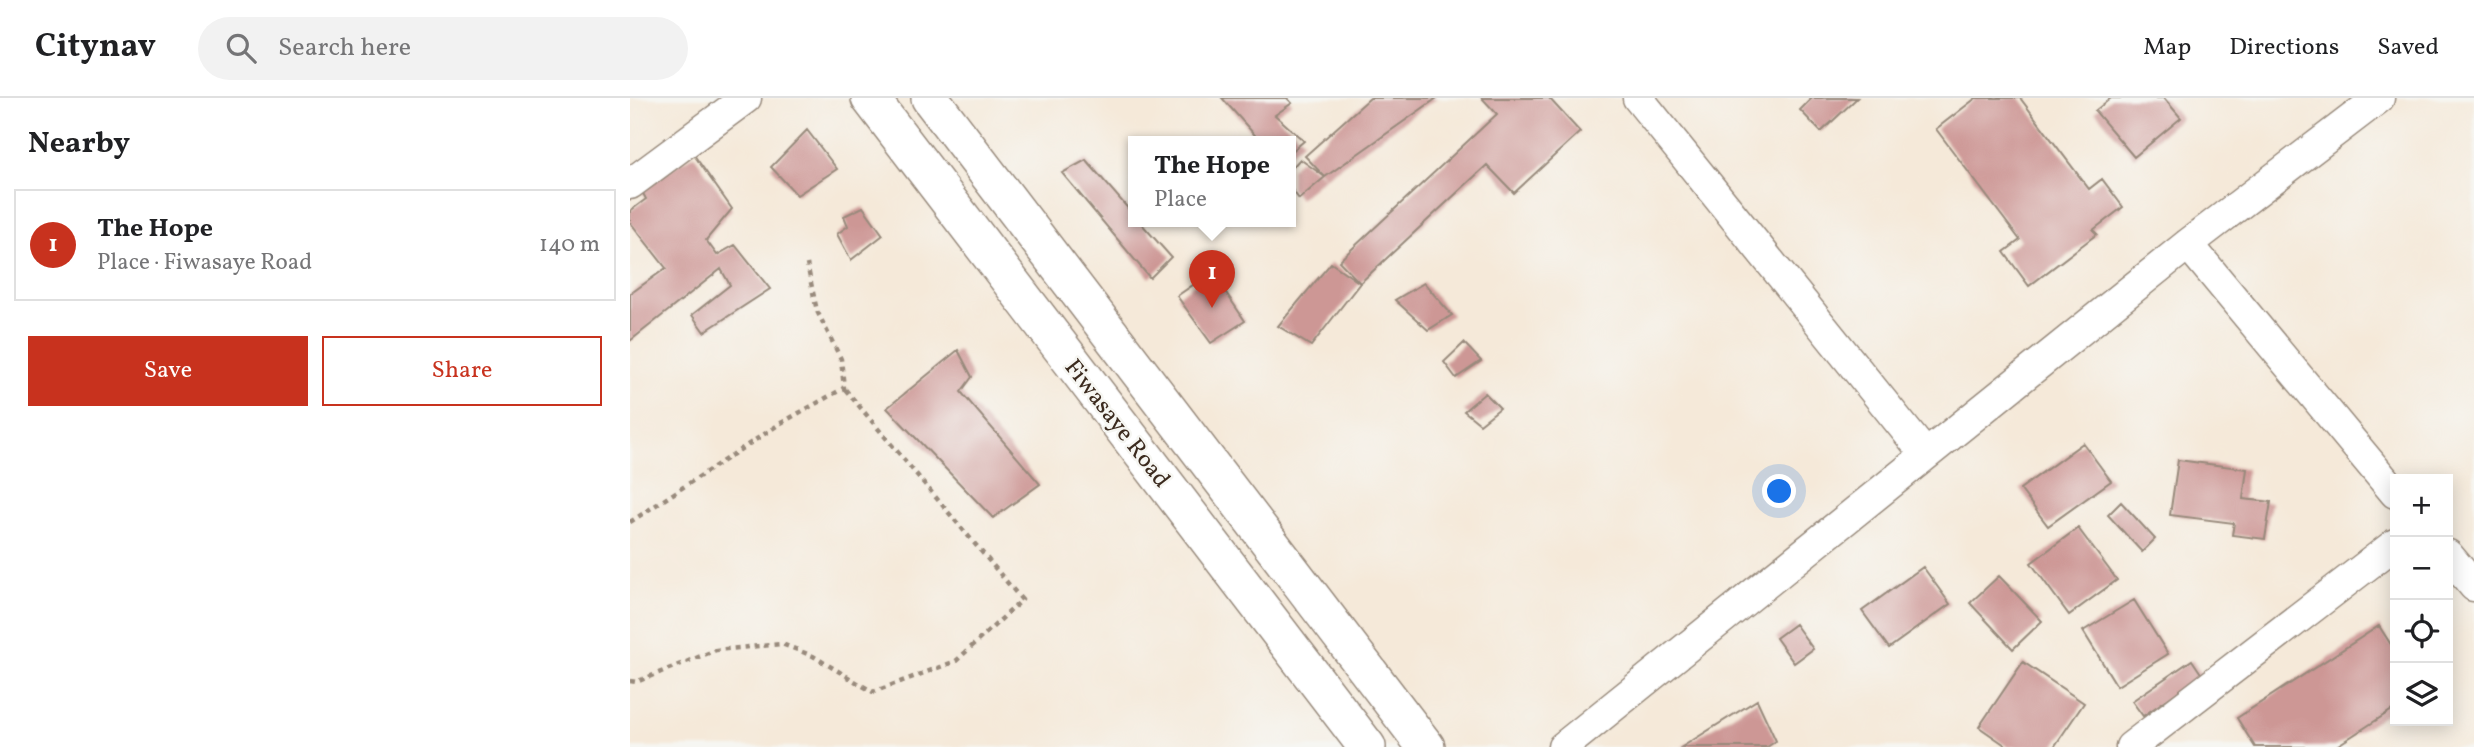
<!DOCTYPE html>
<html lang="en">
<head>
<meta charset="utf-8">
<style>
	:root { --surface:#fff; --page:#f2f2f2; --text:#202124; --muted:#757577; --line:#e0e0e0; --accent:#c8321e }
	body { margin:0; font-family:Vollkorn,serif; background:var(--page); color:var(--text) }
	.controls { position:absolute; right:21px; bottom:21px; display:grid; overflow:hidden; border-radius:0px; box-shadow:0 4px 18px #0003 }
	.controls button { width:63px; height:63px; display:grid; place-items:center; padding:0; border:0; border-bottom:2px solid var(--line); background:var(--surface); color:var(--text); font:35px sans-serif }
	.you { position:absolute; left:1150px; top:394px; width:24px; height:24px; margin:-18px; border:5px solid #fff; border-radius:50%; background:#1a73e8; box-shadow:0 0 0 10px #1a73e833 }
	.badge { display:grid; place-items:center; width:46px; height:46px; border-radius:50%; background:var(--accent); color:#fff; font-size:23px; font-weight:700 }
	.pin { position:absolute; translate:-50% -58px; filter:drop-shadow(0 2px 4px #0008) }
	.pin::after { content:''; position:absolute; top:37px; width:24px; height:21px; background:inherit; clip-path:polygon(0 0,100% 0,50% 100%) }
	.popup { position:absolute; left:498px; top:38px; width:168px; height:91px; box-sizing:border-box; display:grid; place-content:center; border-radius:0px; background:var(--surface); filter:drop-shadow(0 2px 5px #0005); font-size:23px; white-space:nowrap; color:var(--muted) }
	.popup b { font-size:26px; color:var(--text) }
	.popup::after { content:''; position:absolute; left:50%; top:100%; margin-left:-14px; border:14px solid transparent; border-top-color:var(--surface) }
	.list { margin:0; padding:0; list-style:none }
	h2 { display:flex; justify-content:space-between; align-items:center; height:91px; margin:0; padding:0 28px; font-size:30px }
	h2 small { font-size:23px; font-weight:400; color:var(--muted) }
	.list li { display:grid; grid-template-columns:46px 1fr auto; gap:21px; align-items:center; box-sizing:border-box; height:112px; margin:0 14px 14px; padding:0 14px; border:2px solid var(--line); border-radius:0px }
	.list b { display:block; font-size:26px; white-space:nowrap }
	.list p { margin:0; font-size:23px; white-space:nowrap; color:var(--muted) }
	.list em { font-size:23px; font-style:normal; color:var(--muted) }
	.actions { display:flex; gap:14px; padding:21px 28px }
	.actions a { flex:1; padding:16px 0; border:2px solid var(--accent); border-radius:0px; text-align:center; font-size:24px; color:var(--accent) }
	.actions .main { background:var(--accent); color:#fff }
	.icon { flex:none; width:38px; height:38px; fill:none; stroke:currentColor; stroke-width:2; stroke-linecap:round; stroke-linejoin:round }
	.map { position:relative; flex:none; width:1844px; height:649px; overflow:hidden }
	header { display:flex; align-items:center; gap:42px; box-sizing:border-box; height:98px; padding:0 35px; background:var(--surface); border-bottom:2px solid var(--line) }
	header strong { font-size:33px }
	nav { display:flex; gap:38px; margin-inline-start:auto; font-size:24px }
	.search { width:490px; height:63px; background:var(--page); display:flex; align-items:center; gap:18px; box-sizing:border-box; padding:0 24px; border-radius:38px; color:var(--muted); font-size:26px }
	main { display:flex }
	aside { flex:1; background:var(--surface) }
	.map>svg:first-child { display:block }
	.building { fill:#cd9795 }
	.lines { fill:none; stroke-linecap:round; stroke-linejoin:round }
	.minor-casing { stroke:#988a7c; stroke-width:33 }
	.major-casing { stroke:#988a7c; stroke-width:40 }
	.path { stroke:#988a7c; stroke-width:4.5; stroke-dasharray:5 5; stroke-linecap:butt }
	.minor { stroke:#fff; stroke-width:30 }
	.major { stroke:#fff; stroke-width:37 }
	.labels { text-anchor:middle; stroke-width:5; stroke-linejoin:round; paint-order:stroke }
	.street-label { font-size:24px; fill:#3b2a1e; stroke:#f6f6f2 }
</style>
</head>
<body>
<header>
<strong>Citynav</strong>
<div class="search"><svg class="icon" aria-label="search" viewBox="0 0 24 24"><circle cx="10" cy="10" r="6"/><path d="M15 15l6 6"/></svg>Search here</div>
<nav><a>Map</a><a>Directions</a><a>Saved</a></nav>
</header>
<main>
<aside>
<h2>Nearby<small></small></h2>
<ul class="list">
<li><span class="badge">1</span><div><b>The Hope</b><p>Place · Fiwasaye Road</p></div><em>140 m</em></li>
</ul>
<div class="actions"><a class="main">Save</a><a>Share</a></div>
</aside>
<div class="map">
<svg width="1844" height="649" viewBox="0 0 1844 649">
	<rect width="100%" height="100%" fill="#f6f6f2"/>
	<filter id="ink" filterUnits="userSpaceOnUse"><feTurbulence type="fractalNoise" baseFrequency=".0143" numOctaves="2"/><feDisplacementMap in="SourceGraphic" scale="14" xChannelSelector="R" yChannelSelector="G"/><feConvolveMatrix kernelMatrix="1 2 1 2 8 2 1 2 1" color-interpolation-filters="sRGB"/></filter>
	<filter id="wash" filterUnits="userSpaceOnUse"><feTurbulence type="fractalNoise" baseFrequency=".00686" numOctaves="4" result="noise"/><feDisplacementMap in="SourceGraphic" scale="28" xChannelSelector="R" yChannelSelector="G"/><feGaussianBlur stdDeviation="1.57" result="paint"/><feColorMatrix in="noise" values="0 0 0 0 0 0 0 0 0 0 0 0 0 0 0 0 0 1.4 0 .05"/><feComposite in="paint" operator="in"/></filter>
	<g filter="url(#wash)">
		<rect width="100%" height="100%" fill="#f5e9d9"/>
		<g id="blocks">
			<path class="building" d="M592 0H657L662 5 645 17 674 43 661 54V44H631Z
				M740 0H807L695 79 669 101 661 90V71L670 61 695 79 675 58Z
				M852 0H919L950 34 884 95 857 67 730 185 709 163 867 16Z
				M1182 0H1227L1191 34 1170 12Z
				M1346 0H1390L1459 91 1472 81 1493 109 1463 132 1467 136 1399 188 1374 154 1390 142 1306 31Z
				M1481 0H1534L1551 20 1504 59 1465 13Z
				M177 32 207 71 167 97 141 69Z
				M64 57 102 111 76 142 87 157 105 147 140 191 74 234 62 217 100 187 91 171 0 243V196L36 170 0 124V113L16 101 9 88Z
				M456 62 503 116V124H510L541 159 520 180 432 75Z
				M233 109 253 137 221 162 207 136 218 128 214 118Z
				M701 165 730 185 681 248 648 228Z
				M582 174 615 223 581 245 547 198Z
				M794 185 822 217 798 232 765 202Z
				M834 245 851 263 826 280 814 264Z
				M328 252 342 279 331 294 410 386 363 420 257 310Z
				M855 295 870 310 850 326 834 313Z
				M1453 345 1481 383 1418 428 1390 391Z
				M1548 362 1617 371 1613 401 1641 404 1635 441 1602 437 1604 425 1540 417Z
				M1491 404 1525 441 1512 454 1478 417Z
				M1448 430 1487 482 1439 517 1401 465Z
				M1293 469 1320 506 1259 550 1232 513Z
				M1369 478 1412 523 1383 551 1340 505Z
				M1504 502 1538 556 1487 588 1453 533Z
				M1165 526 1183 551 1164 565 1146 540Z
				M1749 528 1765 553V610L1705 649H1625L1607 620Z
				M1562 562 1572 577 1513 618 1502 603Z
				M1393 564 1454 605 1424 649H1378L1349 629Z
				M1127 602 1146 643 1137 649H1052Z"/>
		</g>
	</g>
	<g filter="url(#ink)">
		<use href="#blocks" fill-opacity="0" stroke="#988a7c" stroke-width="2"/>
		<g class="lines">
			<g class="minor-casing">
				<path id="minor" d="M1008 0 1295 356
					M0 86 116 0
					M1558 146 1765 395
					M1818 457 1844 488
					M933 649 1558 146 1749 0
					M1501 649 1765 446"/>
			</g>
			<g class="major-casing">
				<path id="major" d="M240 0 737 649
					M300 0 796 649"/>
			</g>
			<path class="path" d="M0 424 151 325 214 290 211 261 187 213 177 166
				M0 583 6 584 86 552 152 546 183 558 243 594 326 563 392 502 214 290"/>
			<use href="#minor" class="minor"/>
			<use href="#major" class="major"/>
		</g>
	</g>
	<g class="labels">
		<g class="street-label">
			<text transform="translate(488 325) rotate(52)" y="8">Fiwasaye Road</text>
		</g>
	</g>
</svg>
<div class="controls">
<button>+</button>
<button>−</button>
<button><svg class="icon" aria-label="locate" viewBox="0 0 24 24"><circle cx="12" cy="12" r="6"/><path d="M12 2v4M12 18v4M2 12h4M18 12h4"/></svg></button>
<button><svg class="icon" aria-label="layers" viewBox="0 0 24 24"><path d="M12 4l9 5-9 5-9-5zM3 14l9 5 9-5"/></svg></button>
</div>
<div class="you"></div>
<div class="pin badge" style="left:582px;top:210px">1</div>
<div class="popup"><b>The Hope</b>Place</div>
</div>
</main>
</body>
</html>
